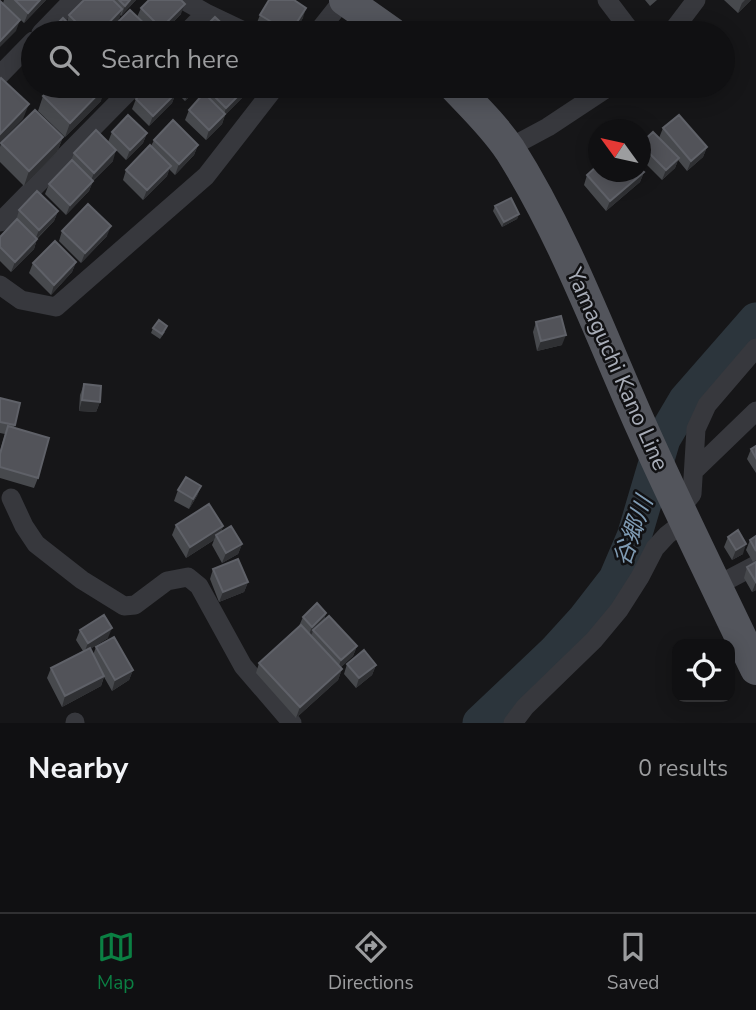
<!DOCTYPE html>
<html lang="en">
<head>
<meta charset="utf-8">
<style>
	:root { --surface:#101012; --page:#19191b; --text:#f1f3f6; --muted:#9c9d9f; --line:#303032; --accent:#0b8043 }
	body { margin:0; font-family:"Nunito Sans","Noto Sans JP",sans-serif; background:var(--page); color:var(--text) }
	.controls { position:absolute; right:21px; bottom:21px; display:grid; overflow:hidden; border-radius:14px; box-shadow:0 4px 18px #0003 }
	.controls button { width:63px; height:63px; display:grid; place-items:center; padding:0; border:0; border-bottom:2px solid var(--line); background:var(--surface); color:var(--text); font:35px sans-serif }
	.compass { position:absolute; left:588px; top:119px; width:63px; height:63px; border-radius:50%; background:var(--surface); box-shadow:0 4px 18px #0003; rotate:303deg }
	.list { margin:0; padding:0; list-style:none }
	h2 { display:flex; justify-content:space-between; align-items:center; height:91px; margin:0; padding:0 28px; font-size:30px }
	h2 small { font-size:23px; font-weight:400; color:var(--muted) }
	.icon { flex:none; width:38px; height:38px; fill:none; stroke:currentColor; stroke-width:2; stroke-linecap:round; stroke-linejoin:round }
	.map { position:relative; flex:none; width:756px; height:723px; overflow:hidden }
	.search { position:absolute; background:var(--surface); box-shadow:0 4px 18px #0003; left:21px; right:21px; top:21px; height:77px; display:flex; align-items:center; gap:18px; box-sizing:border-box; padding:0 24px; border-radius:38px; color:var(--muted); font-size:26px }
	.sheet { height:189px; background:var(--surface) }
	nav { display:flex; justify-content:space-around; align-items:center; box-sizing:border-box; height:98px; border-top:2px solid var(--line); background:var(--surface); font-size:19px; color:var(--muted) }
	nav a { display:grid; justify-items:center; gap:4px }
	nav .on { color:var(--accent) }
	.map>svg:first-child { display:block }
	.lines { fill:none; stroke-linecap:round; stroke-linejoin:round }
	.river { stroke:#2c353c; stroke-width:35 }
	.street { stroke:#37383d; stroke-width:19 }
	.primary { stroke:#53555c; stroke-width:32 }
	.wall { fill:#47494d }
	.shaded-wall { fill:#2f3033 }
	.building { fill:#525359; stroke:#5f6168; stroke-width:2 }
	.labels { text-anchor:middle; stroke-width:5; stroke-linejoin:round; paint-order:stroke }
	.street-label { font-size:23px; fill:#a8adb8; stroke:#111113 }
	.water-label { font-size:24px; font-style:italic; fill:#7f9bb3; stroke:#111113 }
</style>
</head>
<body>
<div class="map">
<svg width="756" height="723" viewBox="0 0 756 723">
	<rect width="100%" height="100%" fill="#161618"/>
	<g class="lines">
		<path class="river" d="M480 723 555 652 585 619 616 579 634 537 663 439 686 400 756 320"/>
		<path class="street" d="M183 0 206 13 248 33
			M607 0 632 33
			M41 33 73 0
			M186 33 206 13
			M317 33 343 0
			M671 33 696 0
			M0 75 33 41
			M509 148 548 127 610 86
			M0 222 134 86
			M0 285 21 300 56 307 206 176 276 86
			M695 470 756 411
			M11 498 24 526 36 544 82 580 124 606 135 605 167 581 188 577 199 586 243 666 292 723
			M680 509 692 494 696 429 707 405 756 348
			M716 586 756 565
			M75 722V723
			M513 723 525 707 594 640 619 610 640 577 655 548 667 535 685 521"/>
		<path class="primary" d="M345 0 392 33
			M454 86C473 106 494 126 510 150 565 237 600 334 642 428 678 509 718 589 756 669"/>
	</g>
	<path class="wall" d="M4 0H46L24 23 3 3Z
		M84 0H136L121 16 120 15 119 19 105 33H48L67 22 69 15Z
		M645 0H657L650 6Z
		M724 0H751L738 13Z
		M141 8 181 14 163 33H152L137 17Z
		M260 15 303 18 293 33H270L256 25Z
		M170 86H200L185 101Z
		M247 87 243 97 225 115 222 124 206 140 185 120 189 110 206 95 208 90Z
		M176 93 172 103 149 126 132 109 136 99Z
		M43 96 101 101 65 137 38 111Z
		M663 128 707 147 703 157 687 171 678 160 675 168 662 180 640 158V144L659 138Z
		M112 132 147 133 143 143 126 160 108 142Z
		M63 137 57 152 24 186 0 162V147L1 143Z
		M154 140 198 145 194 155 175 175 169 169 167 176 143 200 123 180 126 170 151 146Z
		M74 153 113 161 93 181 89 191 66 215 45 194 49 184 71 161Z
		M644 172 640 182 606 211 584 185 587 175Z
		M495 206 519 214 517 219 502 227 493 211Z
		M19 210 58 211 54 221 37 239 34 249 11 272 0 261V237L16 221Z
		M62 231 107 236 81 263 59 241Z
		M76 262 72 272 51 295 29 273 33 263Z
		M536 322 562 345 537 351 533 332Z
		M153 328 165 332 160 339 151 333Z
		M84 384 100 402 96 412 79 411 80 395Z
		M0 398 20 403 14 428 38 478 34 488 0 478V451L5 434 0 433Z
		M756 446V473L747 459 751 449Z
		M201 486 197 496 189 509 174 501 178 490Z
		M176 525 223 526 221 532 242 544 238 554 222 563 212 545 214 540 186 558 172 535Z
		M756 536V560L753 562 746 550 750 540Z
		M728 537 743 554 732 560 724 547Z
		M756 562V590L752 592 744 578 747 567Z
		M213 569 248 582 244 592 219 602 210 579Z
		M326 613 324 620 357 646 353 656 340 668 342 669 338 680 296 718 256 673 259 663 299 626 303 617Z
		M80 630 108 638 90 649 93 655 96 647 133 670 129 680 112 691 104 677 101 686 62 707 47 678 51 668 83 651 76 640Z
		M347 664 376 665 372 675 356 688 344 674Z"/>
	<path class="shaded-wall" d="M40 0H46L24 23 28 13Z
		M130 0H136L121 16 125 6Z
		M745 0H751L738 13 742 3Z
		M185 4 181 14 163 33H160L161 28Z
		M306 8 303 18 293 33H290Z
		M122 9 119 19 105 33H99Z
		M20 20 16 31 0 47V41Z
		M106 86 101 101 65 137 70 123Z
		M194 86H200L185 101 189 91Z
		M247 87 243 97 225 115 222 124 206 140 209 130 223 117 226 108Z
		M176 93 172 103 149 126 153 116Z
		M29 104 23 119 0 143V134Z
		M147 133 143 143 126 160 130 150Z
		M63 137 57 152 24 186 29 171Z
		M198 145 194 155 175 175 179 164Z
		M707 147 703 157 687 171 691 161Z
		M116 150 113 161 90 183 94 173Z
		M679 158 675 168 662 180 666 170Z
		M171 166 167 176 143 200 147 190Z
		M644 172 640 182 606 211 610 201Z
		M93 181 89 191 66 215 70 205Z
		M58 211 54 221 35 240 39 230Z
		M519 214 517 219 502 227 504 222Z
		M111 226 107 236 81 263 85 253Z
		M37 239 34 249 11 272 15 262Z
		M76 262 72 272 51 295 54 285Z
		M566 335 562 345 537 351 541 341Z
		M82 400 100 402 96 412 79 411Z
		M201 486 197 496 189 509 193 499Z
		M223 526 220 536 216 535 214 540 186 558 190 547Z
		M242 544 238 554 222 563 226 553Z
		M746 544 743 554 732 560 736 550Z
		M248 582 244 592 219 602 223 592Z
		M756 582V590L752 592Z
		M326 613 323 623 313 630 312 634 308 637 312 627Z
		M112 628 108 638 84 653 88 643Z
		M357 646 353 656 337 671 341 660Z
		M376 665 372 675 356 688 359 678Z
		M342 669 338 680 296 718 300 707Z
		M133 670 129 680 112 691 115 680Z
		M104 676 101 686 62 707 65 696Z"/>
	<path class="building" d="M15 0H40L28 13Z
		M84 0H113L122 9 99 33H87L69 15Z
		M119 0H130L125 6Z
		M149 0H181L185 4 161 28 141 8Z
		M269 0H294L306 8 290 33 260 15Z
		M0 1 20 20 0 41Z
		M130 10 152 31 150 33H107Z
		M215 17 232 33H199Z
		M63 18 78 33H48Z
		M1 78 29 104 0 134V79Z
		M54 86H106L70 123 43 96Z
		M149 86H168L176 93 153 116 136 99Z
		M184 86H194L189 91Z
		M212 86H246L247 87 226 108 208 90Z
		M204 93 225 114 209 130 189 110Z
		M35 110 63 137 29 171 1 143Z
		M128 115 147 133 130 150 112 132Z
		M679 115 707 147 691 161 663 128Z
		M173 120 198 145 179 164 154 140Z
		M96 130 116 150 94 173 74 153Z
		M653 132 679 158 666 170 640 144Z
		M150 145 171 166 147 190 126 170Z
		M72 160 93 181 70 205 49 184Z
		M598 165V172H640V169L644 172 610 201 587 175Z
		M37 191 58 211 39 230 19 210Z
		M511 198 519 214 504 222 495 206Z
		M88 204 111 226 85 253 62 231Z
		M17 219 37 239 15 262 0 247V237Z
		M55 241 76 262 54 285 33 263Z
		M561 316 566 335 541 341 536 322Z
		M159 320 167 326 162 334 153 328Z
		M84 384 101 386 100 402 82 400Z
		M0 398 20 403 15 425 0 422Z
		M8 426 49 438 38 478 0 467V454Z
		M756 446V458L751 449Z
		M186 477 201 486 193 499 178 490Z
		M209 504 223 526 190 547 176 525Z
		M231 526 242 544 226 553 216 535Z
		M738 530 746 544 736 550 728 537Z
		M756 536V551L750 540Z
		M238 559 248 582 223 592 213 569Z
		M756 562V582L747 567Z
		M317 603 326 613 312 627 303 617Z
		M104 615 112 628 88 643 80 630Z
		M329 616 357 646 341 660 313 630Z
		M301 625 342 669 300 707 259 663Z
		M114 637 133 670 115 680 96 647Z
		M90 648 104 676 65 696 51 668Z
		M364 650 376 665 359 678 347 664Z"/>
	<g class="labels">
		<g class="street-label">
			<text transform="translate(618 369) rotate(66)" y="8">Yamaguchi Kano Line</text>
		</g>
		<g class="water-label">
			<text transform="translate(633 531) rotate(-70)" y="8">谷郷川</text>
		</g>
	</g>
</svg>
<div class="controls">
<button><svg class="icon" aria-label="locate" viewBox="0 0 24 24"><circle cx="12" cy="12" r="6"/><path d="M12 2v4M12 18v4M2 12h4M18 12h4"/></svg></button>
</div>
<svg class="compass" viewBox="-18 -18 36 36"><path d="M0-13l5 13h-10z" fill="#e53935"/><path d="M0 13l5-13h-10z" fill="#9c9d9f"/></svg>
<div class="search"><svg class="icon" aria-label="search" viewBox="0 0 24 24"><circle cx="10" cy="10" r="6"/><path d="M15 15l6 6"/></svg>Search here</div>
</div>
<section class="sheet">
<h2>Nearby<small>0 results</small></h2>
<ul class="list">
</ul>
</section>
<nav>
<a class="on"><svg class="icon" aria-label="map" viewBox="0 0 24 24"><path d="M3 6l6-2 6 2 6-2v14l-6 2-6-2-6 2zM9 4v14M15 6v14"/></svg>Map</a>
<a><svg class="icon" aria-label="directions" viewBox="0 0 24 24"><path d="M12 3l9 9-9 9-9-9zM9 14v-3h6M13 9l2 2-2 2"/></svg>Directions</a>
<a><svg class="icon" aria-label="saved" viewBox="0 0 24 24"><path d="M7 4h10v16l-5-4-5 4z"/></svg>Saved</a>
</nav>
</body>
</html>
